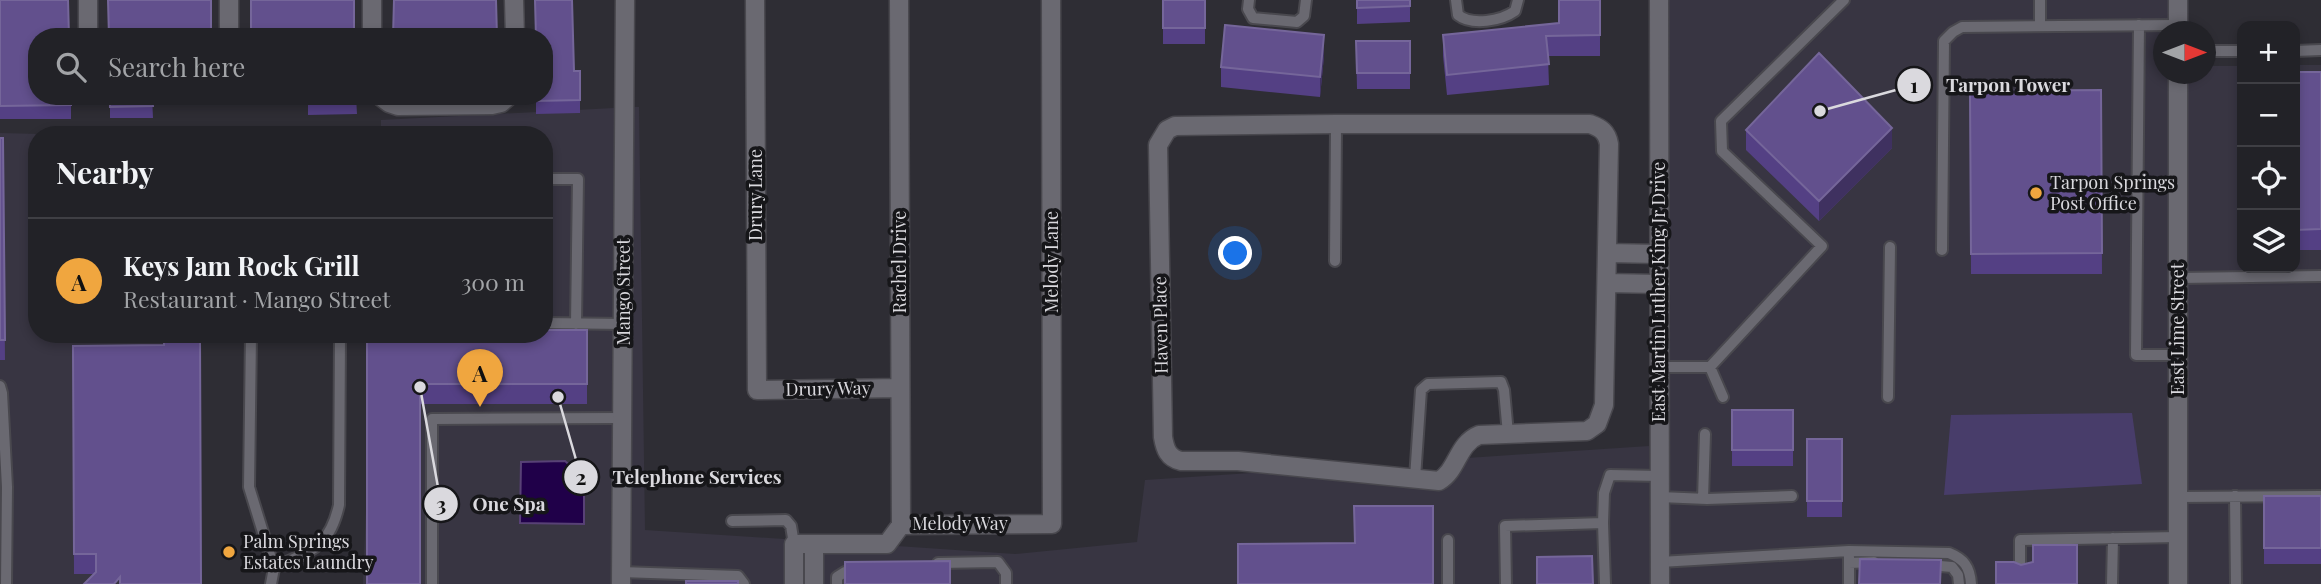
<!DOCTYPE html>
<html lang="en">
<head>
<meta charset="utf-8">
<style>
	:root { --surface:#222227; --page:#2e2f33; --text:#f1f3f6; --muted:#a2a4a7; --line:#3f3f44; --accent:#f0a63f }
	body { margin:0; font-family:"Playfair Display",serif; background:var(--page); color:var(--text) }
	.controls { position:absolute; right:21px; top:21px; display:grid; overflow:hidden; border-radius:14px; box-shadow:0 4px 10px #0003 }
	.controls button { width:63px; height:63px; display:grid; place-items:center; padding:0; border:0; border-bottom:2px solid var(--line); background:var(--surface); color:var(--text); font:35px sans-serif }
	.compass { position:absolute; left:2153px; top:21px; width:63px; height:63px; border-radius:50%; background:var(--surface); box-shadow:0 4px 10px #0003; rotate:90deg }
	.you { position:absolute; left:1236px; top:254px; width:24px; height:24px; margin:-18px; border:5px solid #fff; border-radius:50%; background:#1a73e8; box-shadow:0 0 0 10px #1a73e833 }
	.badge { display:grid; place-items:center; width:46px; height:46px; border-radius:50%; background:var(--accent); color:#111; font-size:23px; font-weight:700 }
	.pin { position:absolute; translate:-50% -58px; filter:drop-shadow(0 2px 4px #0008) }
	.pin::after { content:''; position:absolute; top:37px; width:24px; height:21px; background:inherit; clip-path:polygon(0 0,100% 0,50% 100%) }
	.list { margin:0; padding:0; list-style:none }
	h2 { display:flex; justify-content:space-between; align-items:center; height:91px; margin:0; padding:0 28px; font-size:30px }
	h2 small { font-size:23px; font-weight:400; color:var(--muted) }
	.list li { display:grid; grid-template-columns:46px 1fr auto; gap:21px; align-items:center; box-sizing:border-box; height:126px; padding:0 28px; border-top:2px solid var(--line) }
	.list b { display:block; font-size:26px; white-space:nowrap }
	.list p { margin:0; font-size:23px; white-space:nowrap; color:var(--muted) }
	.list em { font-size:23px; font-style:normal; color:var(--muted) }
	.icon { flex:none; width:38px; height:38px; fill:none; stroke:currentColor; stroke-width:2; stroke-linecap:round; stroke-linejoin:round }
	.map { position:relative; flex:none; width:2321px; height:584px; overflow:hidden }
	.search { position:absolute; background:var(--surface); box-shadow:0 4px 10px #0003; left:28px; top:28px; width:525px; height:77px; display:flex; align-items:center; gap:18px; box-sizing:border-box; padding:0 24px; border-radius:28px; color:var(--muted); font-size:26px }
	.panel { position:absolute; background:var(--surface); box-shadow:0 4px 10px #0003; left:28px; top:126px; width:525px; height:217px; border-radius:28px }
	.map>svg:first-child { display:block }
	.built { fill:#383542 }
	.green { fill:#483d6a }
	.water { fill:#200049; stroke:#584176; stroke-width:2 }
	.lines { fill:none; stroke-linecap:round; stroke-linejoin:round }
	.service-casing { stroke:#49484e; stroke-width:14 }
	.minor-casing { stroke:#49484e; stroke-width:21 }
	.tertiary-casing { stroke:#49484e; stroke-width:21 }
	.service { stroke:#6a6971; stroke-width:10 }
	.minor { stroke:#6a6971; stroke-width:18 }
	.tertiary { stroke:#6a6971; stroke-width:18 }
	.wall { fill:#544084 }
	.shaded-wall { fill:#3f3160 }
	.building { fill:#62508d; stroke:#75669a; stroke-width:2 }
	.poi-dot { fill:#f0a63f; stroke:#161619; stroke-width:2.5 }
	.labels { text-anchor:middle; stroke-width:7; stroke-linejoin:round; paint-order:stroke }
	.poi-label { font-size:18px; fill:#dad9de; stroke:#161619; text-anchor:start }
	.street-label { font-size:18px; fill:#dad9de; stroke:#161619 }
	.leader { fill:none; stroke:#dad9de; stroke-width:2.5 }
	.callout-dot { fill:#dad9de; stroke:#161619; stroke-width:2.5 }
	.mark-label { font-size:21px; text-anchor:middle; font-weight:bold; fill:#111 }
	.callout-label { font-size:19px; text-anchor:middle; font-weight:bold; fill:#dad9de; stroke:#161619; stroke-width:7; stroke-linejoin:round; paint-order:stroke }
</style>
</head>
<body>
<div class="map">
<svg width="2321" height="584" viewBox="0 0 2321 584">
	<rect width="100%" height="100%" fill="#2e2d34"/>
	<path class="built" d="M1669 0H2168V31L2164 32V74H2168V584H1670Z
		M2295 65H2321V584H2188V74H2206V66H2242V268H2295Z
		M634 107H639L645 530 784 539V584H631Z
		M614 108 612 584H363L373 334H544V135H381V120Z
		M0 133 79 135H37V334H185L175 584H0Z
		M1649 446 1650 584H824V553L887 552 897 546 1015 554 1137 542 1145 480 1266 472 1444 488 1453 482 1467 458Z"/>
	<path class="green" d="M2132 413 2142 484 1944 495 1951 415Z"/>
	<path class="water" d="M565 461 584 478V524L520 523 521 462Z"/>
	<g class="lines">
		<g class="service-casing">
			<path id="service" d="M1249 0 1248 9 1253 18 1297 22 1304 16 1306 0
				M1456 0 1458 15C1472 26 1501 21 1515 11L1518 0
				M2040 0V25
				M2139 25 2136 355H2178
				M2206 51H2242
				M2295 51 2321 50
				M544 179H578L576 324
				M1942 250 1944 41 1953 32 1962 27 2178 25
				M1335 261 1336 124
				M2178 278 2321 276
				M544 323 624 324
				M251 334 249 487 274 568 271 584
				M1660 367H1710L1723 397
				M1710 367 1822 246 1722 151 1721 121 1844 0
				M0 386 2 393 7 487 6 584
				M1888 397 1890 247
				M1415 478 1421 390 1428 384 1501 382 1504 390 1508 434
				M2235 496 2236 584
				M1660 497 1707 499 1792 496
				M2178 497 2321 496
				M1703 499 1705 434
				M732 521 786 520 791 526 794 544
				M1603 523 1604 493 1610 475 1660 476
				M1849 557V584
				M1660 562 1849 551 1949 553C1964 559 1970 567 1971 584
				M938 563 998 562 1006 573V584
				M1849 563 1874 562
				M1928 565 1952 567 1958 575 1959 584
				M274 568C311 550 329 549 339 505L340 334
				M621 572 738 576 744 584
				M2020 573V540L2178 537
				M432 584V419L621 418
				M837 584V577L845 572H857
				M1448 584V540
				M1506 584 1505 526 1603 523 1605 584
				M2112 584 2113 538"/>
		</g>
		<g class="minor-casing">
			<path id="minor" d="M88 0V37
				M229 0V37
				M372 0V37
				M514 0 515 37
				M755 0 757 390 900 388
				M899 0 901 525
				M2178 0V32
				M2178 74V584
				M380 96 389 103 398 106 492 105 501 103 509 96
				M1336 124H1590C1601 128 1607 132 1609 144L1604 405 1597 424 1587 431 1479 435C1457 444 1458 470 1439 481L1238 461H1181C1168 458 1165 449 1163 437L1158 145 1167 130 1175 126Z
				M1608 253 1659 254
				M1607 283 1659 284
				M901 525 1052 524 1051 0
				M814 544V584
				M621 584 625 0
				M794 584V544H887L901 525"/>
		</g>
		<g class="tertiary-casing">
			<path id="tertiary" d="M1659 0 1660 584"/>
		</g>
		<use href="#service" class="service"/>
		<use href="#minor" class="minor"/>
		<use href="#tertiary" class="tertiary"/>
	</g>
	<path class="wall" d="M0 0 71 96V119H0Z
		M1163 0H1205V44H1163Z
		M1357 0H1410V22L1357 24Z
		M1600 0V56H1548L1549 85 1447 95 1443 56V35L1559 23Z
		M1356 41H1410V89H1357Z
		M1324 56 1320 97 1221 87V67Z
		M574 71H580V113L536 114V96Z
		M2242 72V239H2238V219Z
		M2295 72H2321V250H2295Z
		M2101 90 2102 274H1971L1970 91Z
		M110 96H152L153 118H110Z
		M308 96H356L357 114 308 115Z
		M1746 130 1892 148 1819 221 1746 150Z
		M0 138H3L5 360H0Z
		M587 330V404H420L367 334Z
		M73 346 201 584 94 574H74Z
		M1732 410H1793V466H1732Z
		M1807 439H1842V517H1807Z
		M2264 496H2321V564H2264Z"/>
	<path class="shaded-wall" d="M1324 35V56L1320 97V77Z
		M1892 128V148L1819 221V201Z"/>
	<path class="building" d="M0 0H68L69 37H37V96H71V105L0 106Z
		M108 0H211V37H109Z
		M251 0H354V37H251Z
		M394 0H496L497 37H393Z
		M535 0H572L574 71H580V100L536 101V96H544V37H536Z
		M1163 0H1205V28H1163Z
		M1357 0H1410V6L1357 8Z
		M1559 0H1600V35L1546 36 1549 64 1447 75 1443 35 1559 23Z
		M1225 25 1324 35 1320 77 1221 67Z
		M1356 41H1410V73H1357Z
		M1819 53 1892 128 1819 201 1746 130Z
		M2239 72H2242V218L2238 219Z
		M2295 72H2321V229L2295 230Z
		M2101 90 2102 253 1971 254 1970 91Z
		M110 96H152L153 106 110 107Z
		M308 96H356L357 101 308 102Z
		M0 138H3L5 340H0Z
		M544 330H587V384H420V584H367V334H544Z
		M164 337H200L201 584H120V577L114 584H84L96 572V554H74L73 346 164 345Z
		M1732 410H1793V450H1732Z
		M1807 439H1842V501H1807Z
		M2264 496H2321V548H2264Z
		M1354 506H1433V584H1238V544L1355 543Z
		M2033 545H2077V584H1996V562H2014L2021 565 2033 562Z
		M1592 556 1593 584H1537V557Z
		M1860 559 1941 560 1940 584H1859Z
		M950 561V584H845V562Z
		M686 581H738V584H686Z"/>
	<g class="poi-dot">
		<circle cx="2036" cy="193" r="7"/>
		<circle cx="229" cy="552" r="7"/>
	</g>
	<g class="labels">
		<g class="poi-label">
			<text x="2050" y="189">Tarpon Springs<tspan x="2050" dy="21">Post Office</tspan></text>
			<text x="243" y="548">Palm Springs<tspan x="243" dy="21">Estates Laundry</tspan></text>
		</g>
		<g class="street-label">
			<text transform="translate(756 195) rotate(-90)" y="6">Drury Lane</text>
			<text transform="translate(900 262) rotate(-90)" y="6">Rachel Drive</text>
			<text transform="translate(1052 262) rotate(-90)" y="6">Melody Lane</text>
			<text transform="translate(624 292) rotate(-90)" y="6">Mango Street</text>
			<text transform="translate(1659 292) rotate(-90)" y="6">East Martin Luther King Jr Drive</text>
			<text transform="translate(1161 325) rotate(-91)" y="6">Haven Place</text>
			<text transform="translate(2178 329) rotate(-90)" y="6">East Lime Street</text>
			<text transform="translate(828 389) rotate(-1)" y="6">Drury Way</text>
			<text x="960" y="530">Melody Way</text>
		</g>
	</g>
	<path class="leader" d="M1820 111L1914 85M558 397L581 477M420 387L441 504"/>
	<g class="callout-dot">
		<circle cx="1820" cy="111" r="7"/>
		<circle cx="558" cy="397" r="7"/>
		<circle cx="420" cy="387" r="7"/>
		<circle cx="1914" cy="85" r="18"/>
		<circle cx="581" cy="477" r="18"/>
		<circle cx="441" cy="504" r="18"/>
	</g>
	<g class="mark-label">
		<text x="1914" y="93">1</text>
		<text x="581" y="485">2</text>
		<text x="441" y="512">3</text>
	</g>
	<g class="callout-label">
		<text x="2008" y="92">Tarpon Tower</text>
		<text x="697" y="484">Telephone Services</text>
		<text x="509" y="511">One Spa</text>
	</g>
</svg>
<div class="controls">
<button>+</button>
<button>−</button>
<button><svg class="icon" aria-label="locate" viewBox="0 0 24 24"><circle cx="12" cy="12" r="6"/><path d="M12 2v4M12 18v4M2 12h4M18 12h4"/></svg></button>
<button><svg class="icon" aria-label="layers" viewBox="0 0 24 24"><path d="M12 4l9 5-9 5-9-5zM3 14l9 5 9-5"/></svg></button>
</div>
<svg class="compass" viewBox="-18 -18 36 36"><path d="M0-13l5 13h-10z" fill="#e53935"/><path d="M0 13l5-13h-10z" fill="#a2a4a7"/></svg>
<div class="you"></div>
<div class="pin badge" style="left:480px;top:407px">A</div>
<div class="search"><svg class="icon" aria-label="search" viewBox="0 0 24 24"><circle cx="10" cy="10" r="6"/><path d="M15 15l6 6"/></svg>Search here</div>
<section class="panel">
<h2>Nearby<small></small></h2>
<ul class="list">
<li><span class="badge">A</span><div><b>Keys Jam Rock Grill</b><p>Restaurant · Mango Street</p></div><em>300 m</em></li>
</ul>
</section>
</div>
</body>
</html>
